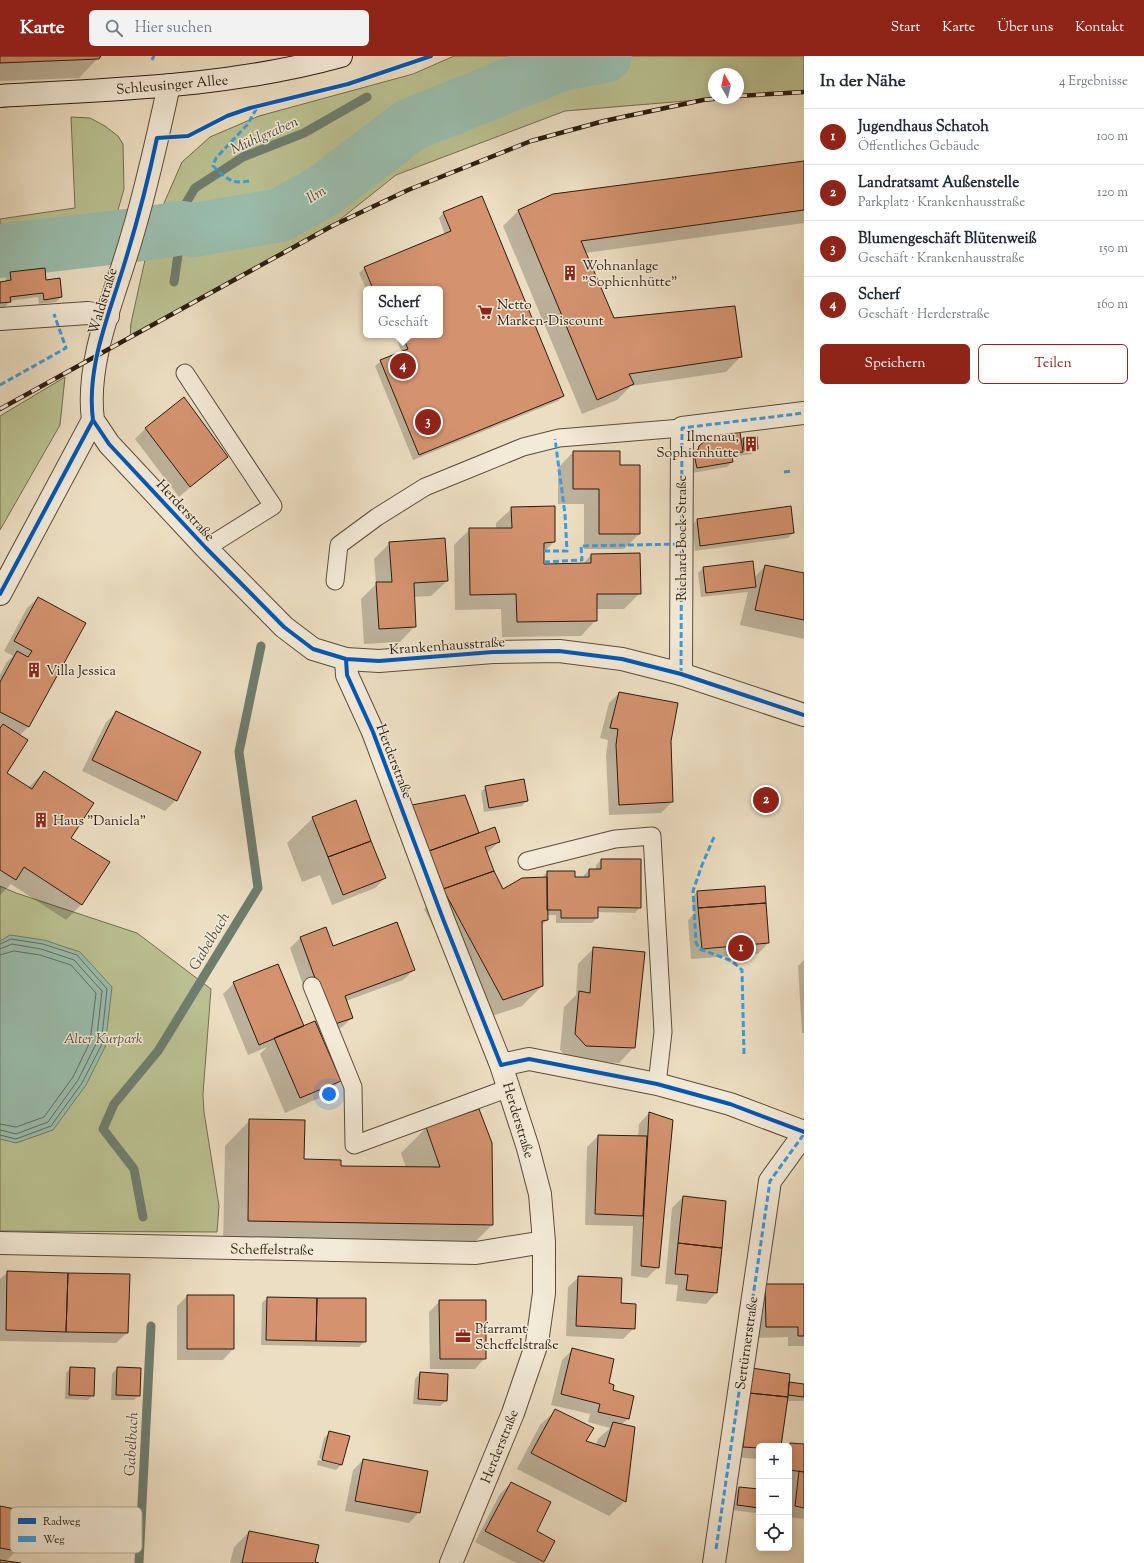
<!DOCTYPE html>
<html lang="de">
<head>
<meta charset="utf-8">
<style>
	:root { --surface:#fff; --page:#f2f2f3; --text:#1f2937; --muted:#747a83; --line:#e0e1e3; --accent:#8f2418 }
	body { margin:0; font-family:"Sorts Mill Goudy",serif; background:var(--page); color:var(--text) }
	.controls { position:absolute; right:12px; bottom:12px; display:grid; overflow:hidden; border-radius:6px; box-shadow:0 2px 10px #0003 }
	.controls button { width:36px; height:36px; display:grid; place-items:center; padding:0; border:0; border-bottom:1px solid var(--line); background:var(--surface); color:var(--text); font:20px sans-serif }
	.compass { position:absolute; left:708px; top:12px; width:36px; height:36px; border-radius:50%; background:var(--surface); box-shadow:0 2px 10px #0003; rotate:352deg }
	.you { position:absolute; left:329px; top:1038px; width:14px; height:14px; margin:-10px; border:3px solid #fff; border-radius:50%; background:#1a73e8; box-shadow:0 0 0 6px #1a73e833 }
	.badge { display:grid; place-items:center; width:26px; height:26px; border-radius:50%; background:var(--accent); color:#fff; font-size:13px; font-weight:700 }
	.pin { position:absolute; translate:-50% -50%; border:2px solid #fff; box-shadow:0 1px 4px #0006 }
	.popup { position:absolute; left:363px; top:230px; width:80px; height:52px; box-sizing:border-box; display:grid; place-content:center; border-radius:6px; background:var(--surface); filter:drop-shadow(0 1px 3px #0005); font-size:13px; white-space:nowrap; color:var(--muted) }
	.popup b { font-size:15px; color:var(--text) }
	.popup::after { content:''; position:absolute; left:50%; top:100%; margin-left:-8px; border:8px solid transparent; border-top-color:var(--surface) }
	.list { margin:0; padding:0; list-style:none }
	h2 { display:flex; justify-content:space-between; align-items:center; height:52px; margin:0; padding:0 16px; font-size:17px }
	h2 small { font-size:13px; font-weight:400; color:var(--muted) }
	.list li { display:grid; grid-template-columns:26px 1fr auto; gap:12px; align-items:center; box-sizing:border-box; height:56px; padding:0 16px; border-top:1px solid var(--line) }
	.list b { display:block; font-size:15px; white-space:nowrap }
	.list p { margin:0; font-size:13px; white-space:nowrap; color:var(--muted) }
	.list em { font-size:13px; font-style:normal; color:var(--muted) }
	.actions { display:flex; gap:8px; padding:12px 16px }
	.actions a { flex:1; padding:9px 0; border:1px solid var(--accent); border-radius:6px; text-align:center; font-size:14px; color:var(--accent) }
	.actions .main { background:var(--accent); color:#fff }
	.icon { flex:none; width:22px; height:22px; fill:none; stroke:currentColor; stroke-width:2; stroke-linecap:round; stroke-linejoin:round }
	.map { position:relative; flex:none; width:804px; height:1507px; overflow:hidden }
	header { display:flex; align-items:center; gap:24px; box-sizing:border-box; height:56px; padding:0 20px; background:var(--accent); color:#fff }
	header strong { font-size:19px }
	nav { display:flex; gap:22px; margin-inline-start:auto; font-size:14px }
	.search { width:280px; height:36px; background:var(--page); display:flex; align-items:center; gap:10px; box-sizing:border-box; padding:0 14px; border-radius:6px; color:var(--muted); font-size:15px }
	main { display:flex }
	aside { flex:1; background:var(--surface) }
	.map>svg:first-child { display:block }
	.green { fill:#bac091; stroke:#726e50 }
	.water { fill:#9abdad; stroke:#6e7d6e }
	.shadow { fill:#0003 }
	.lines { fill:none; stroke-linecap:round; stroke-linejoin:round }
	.shore { stroke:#626c5e; stroke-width:1 }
	.stream { stroke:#6e7d6e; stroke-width:9 }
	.river { stroke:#9abdad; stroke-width:54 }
	.building { fill:#d4926f; stroke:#2b1c10 }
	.service-casing { stroke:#5b4c3c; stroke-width:19 }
	.minor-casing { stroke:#5b4c3c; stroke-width:24 }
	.tertiary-casing { stroke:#5b4c3c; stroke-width:24 }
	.secondary-casing { stroke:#2b1c10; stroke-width:24 }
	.service { stroke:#f3ead7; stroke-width:17 }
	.minor { stroke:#f3ead7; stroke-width:22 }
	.tertiary { stroke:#f3ead7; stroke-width:22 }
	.secondary { stroke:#f3ead7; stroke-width:22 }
	.rail-casing { stroke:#2b1c10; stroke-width:4.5 }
	.rail { stroke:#f3ead7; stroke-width:3; stroke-dasharray:9; stroke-linecap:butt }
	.quiet { stroke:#3d9bde; stroke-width:3; stroke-dasharray:6 3; stroke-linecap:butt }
	.cycleway-casing { stroke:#f3ead7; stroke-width:6 }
	.cycleway { stroke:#0057b8; stroke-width:4 }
	.labels { text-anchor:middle; stroke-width:3; stroke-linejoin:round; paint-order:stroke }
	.street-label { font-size:14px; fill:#2b1c10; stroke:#f3ead7 }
	.poi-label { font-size:14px; fill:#2b1c10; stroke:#f3ead7; text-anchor:start }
	.park-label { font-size:14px; font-style:italic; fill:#564d37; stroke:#f3ead7 }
	.water-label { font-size:15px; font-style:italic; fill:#4c4c3f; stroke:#f3ead7 }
	.key { fill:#f3ead7; stroke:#b7ac9b; stroke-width:1 }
	.key-label { font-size:11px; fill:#2b1c10 }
</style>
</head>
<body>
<header>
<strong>Karte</strong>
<div class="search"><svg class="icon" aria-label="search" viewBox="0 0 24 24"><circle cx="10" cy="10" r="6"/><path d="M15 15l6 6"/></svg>Hier suchen</div>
<nav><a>Start</a><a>Karte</a><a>Über uns</a><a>Kontakt</a></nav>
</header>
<main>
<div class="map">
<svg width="804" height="1507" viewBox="0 0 804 1507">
	<rect width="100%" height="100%" fill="#ecdec2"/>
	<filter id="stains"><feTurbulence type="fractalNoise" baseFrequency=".005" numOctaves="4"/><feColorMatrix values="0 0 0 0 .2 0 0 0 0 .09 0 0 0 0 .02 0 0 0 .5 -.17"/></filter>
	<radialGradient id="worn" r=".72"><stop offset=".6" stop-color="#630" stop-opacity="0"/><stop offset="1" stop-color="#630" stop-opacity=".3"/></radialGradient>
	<path class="green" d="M454 0H804V36L738 40V18H714V42H722L565 55 396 119 332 170 191 246 130 282 131 267 151 177 182 106 210 81 259 60 413 18Z
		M71 61 90 62 105 70 118 80 123 88 124 133 105 199 0 210V163L75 152Z
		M65 321 60 369 0 474V360Z
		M0 830 16 837 137 877 211 933 203 1038 204 1056 219 1150 217 1176 0 1175Z"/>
	<path class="water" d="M10 879 44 884 80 896 112 931 105 991 86 1029 53 1074 16 1087 0 1083V885Z"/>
	<path class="shadow" d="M0 0H100L79 22 0 25Z
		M804 106V167L585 197 614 264 741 300 726 316 631 330 617 344 582 358 503 170 519 154Z
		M444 156 563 340 558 345 413 404 375 310 381 305 402 297 395 279H440V233H366L359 217 365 212 445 179 439 162Z
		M11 217 46 225 61 241 56 246 39 248 38 241 10 245 5 251H0V227L6 226V222Z
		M146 372 227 400 179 441 135 383Z
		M743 383 757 392 752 398 731 401 732 406 727 411 692 417 691 408 694 396 700 391 740 386Z
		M573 396 639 478 624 493H584V448H558V412Z
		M512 452 554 486 543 497V509L583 508 591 499 640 537 624 553H596V564L581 580 502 581 501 553 455 554 454 489 470 473H496V467Z
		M697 464 793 477 788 482 695 495 692 469Z
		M390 487 447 525 431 540 413 541 415 570 400 586 364 588 361 543 376 528 374 503Z
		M765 510 804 518V583L740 569 748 536 701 541 698 517 703 512 754 522Z
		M38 542 85 567 28 671 19 680 5 717 28 732 44 716 70 782 82 848 66 864 11 828 0 839V619L6 607 13 600 4 595 27 552Z
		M619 637 670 685 672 746 661 757 609 759 606 700 608 684 600 682 609 647Z
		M117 656 176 744 165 755 82 715 106 666Z
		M486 731 527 744 522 750 484 756 481 736Z
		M313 762 385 822 375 832 332 849 320 819 302 826 287 787Z
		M478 779 499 786 486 798 492 815 503 834 542 822 547 816 574 822H584V819L589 814H596V809L601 804 640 851 635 857 597 856V862L592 867H556V859H547V864L541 870 542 930 522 950 483 963 424 853 430 847Z
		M698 836 768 887 758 898 691 903 688 864 694 858 692 841Z
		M300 882 414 914 403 924 346 945 352 962 341 972 320 980 340 1025 324 1040 285 1057 260 998 267 991 248 999 223 938 234 927 303 971 319 974 290 892Z
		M594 892 634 991 619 1007 571 1005 560 994 564 951 576 939 578 908Z
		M804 904V977H802L798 910Z
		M649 1057 658 1211 647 1222 631 1220 633 1170 585 1169 587 1091 598 1080 638 1081 639 1068Z
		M250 1064 303 1104 340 1111 406 1112 401 1097 426 1072 492 1169 467 1194 223 1190 225 1090Z
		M683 1141 725 1146 716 1237 706 1248 676 1245 678 1229 665 1228 672 1152Z
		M8 1216 127 1277 116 1287 0 1285V1223Z
		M579 1221 620 1248 634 1272 623 1283 566 1280 568 1231Z
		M765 1229H804V1290H788V1281L755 1282Z
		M187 1240 233 1293 223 1304H177V1250Z
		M267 1242 365 1285 359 1291 261 1289 262 1247Z
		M440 1245 485 1302 475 1313H430L429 1256Z
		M572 1294 607 1328 612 1335 633 1341 628 1363 621 1369 625 1445 609 1460 517 1413 540 1369 556 1354 585 1386 596 1389 598 1383 610 1372 588 1366 590 1358 551 1349 562 1304Z
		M71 1312 93 1339 88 1344 65 1343 66 1317Z
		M117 1312 139 1339 134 1344H111L112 1318Z
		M420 1317 446 1345 440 1350 413 1348 415 1323Z
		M788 1327 804 1329V1345H787L780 1390H759V1403L733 1401 738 1349Z
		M330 1376 341 1409 336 1414 317 1409 318 1404 339 1409V1407L319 1402 324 1382Z
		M790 1388 804 1389V1463L789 1461 788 1390Z
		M363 1404 419 1456 409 1467 345 1455 353 1414Z
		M511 1427 544 1505 542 1507H516L475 1486 500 1438Z
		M739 1432 759 1434V1453L755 1457 732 1454 734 1437Z
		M0 1451 17 1494 5 1506 14 1507H0Z
		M249 1476 314 1507H230L234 1491Z"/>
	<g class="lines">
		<path class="shore" d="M0 888 11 883 43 888 77 899 107 933 101 990 82 1027 51 1070 16 1083 0 1079
			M0 893 12 888 41 893 74 904 102 935 96 988 78 1024 48 1066 16 1078 0 1074
			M0 899 14 895 40 899 71 909 96 937 90 986 73 1021 44 1061 16 1071 0 1068"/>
		<path class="stream" d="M170 174 195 132 243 101 304 77 367 41
			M174 226 182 172
			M143 1161 134 1113 103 1073 114 1048 158 995 258 832 239 696 261 590
			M139 1507 151 1270"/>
		<path class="river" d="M0 195 151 177 182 172 194 174 280 159 325 134 410 69 562 8 605 0"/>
	</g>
	<path class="building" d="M0 0H101L99 3 0 7Z
		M804 105V154L581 185 614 262 735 250 742 301 629 318 634 328 597 344 518 154 553 138Z
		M482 140 564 340 419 399 380 304 408 293 402 279H440V233H373L364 211 451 175 443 156Z
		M45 212 46 224 60 222 62 241 44 244 43 237 10 241 11 246 0 247V226L11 224 10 216Z
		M184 341 228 401 190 431 145 372Z
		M721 376H740L743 396 731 397 733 406 697 412 695 403 699 390 706 384Z
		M757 380 758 393 744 394 743 382Z
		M573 395H620V409H640V478H599V433H573Z
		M555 450V486L544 487V508L591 507V498L640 497 641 538H597V565L517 566 516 538 470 539 469 472H512L511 451Z
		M791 450 794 477 700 490 697 463Z
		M445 482 448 525 414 527 416 571 379 573 376 526H392L389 486Z
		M753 505 756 531 706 537 703 511Z
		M765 509 804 517V564L755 554Z
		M38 541 86 567 29 671 0 656V626L17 595 28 601 32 595 14 585Z
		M619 636 678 647 671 685 673 746 619 749 616 689 618 673 610 672Z
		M116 655 201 696 177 745 92 704Z
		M3 668 28 684 7 717 32 733 44 715 94 747 71 782 110 806 82 849 24 811 16 824 0 814V672Z
		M524 723 528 745 489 752 485 730Z
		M465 739 479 777 429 795 412 749Z
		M356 744 371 785 328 801 312 761Z
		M495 771 500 786 485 791 494 815 443 833 429 795Z
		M371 785 386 822 343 839 328 801Z
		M601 803H641V852L598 851V862H561V854H547V815H575V821H589V813H601Z
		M494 815 503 833 522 822 547 821 548 864 542 865 543 930 503 944 443 833Z
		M765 830 766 847 698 852 697 835Z
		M766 847 769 887 702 893 698 852Z
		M397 866 415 914 345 940 353 962 332 969 300 881 326 871 333 890Z
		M593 891 645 896 635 992 586 990 575 978 579 935 590 937Z
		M278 908 304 970 259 989 233 926Z
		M315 965 341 1025 300 1042 274 982Z
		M479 1053 492 1087 493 1169 248 1165 249 1063 305 1064 304 1103 341 1104V1110L440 1111 426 1071Z
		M649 1056 673 1064 659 1212 641 1210Z
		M598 1079 647 1080 643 1160 595 1158Z
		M683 1140 726 1145 722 1192 678 1187Z
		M678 1187 722 1192 717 1237 686 1234 688 1219 675 1218Z
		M7 1215 68 1217 66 1276 6 1274Z
		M68 1217 130 1218 128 1277 66 1276Z
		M578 1220 622 1222 621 1247 636 1248 635 1273 576 1270Z
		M765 1228H804V1280H798V1271H766Z
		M187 1239H234V1293H187Z
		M267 1241 317 1242 316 1285 266 1284Z
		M317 1242H366V1286L316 1285Z
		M439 1244H486V1303H440Z
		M572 1292 614 1303 609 1327 614 1329 613 1334 634 1340 629 1363 598 1356 600 1348 561 1338Z
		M70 1311 95 1312 94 1340 69 1339Z
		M117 1311 141 1312 140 1340 116 1339Z
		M752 1312 790 1318 788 1341 749 1337Z
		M420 1316 448 1318 447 1345 418 1343Z
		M789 1326 804 1328V1341L788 1339Z
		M749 1337 788 1341 781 1390H759V1392L743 1391Z
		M555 1353 594 1372 586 1385 605 1391 613 1366 635 1371 626 1446 531 1397Z
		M329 1375 350 1380 342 1409 322 1404Z
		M790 1387 804 1388V1416L789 1414Z
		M363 1403 428 1415 420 1457 355 1445Z
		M799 1415 804 1416V1452L795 1450Z
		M511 1426 551 1446 537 1475 555 1485 544 1506 485 1475Z
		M739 1431 759 1433V1452L737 1449Z
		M0 1450 25 1455 17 1495 0 1492Z
		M249 1475 319 1489 315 1506 319 1507H242Z
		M0 1504 21 1507H0Z"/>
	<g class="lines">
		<g class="service-casing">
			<path id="service" d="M185 317 273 450 206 492
				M335 525 339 489 377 461 425 431 523 391 559 382 682 372
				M527 805 615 783 652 780 663 976 657 1028
				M312 930 353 1031 354 1089 509 1032"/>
		</g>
		<g class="minor-casing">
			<path id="minor" d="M0 263 88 257 108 260
				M346 603 347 619 373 676 443 863 501 1009 528 1092 540 1138 544 1186V1237L537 1287 513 1357 451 1507
				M681 618 682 372 804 357
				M501 1009 529 1003 657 1028 730 1048 804 1076
				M0 1187 476 1197 544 1186
				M714 1507 770 1125 804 1078"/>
		</g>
		<g class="tertiary-casing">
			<path id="tertiary" d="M93 364 109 388 206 492 284 571 313 593 346 603 379 605 493 596 559 595 622 603 681 618 804 659
				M0 538 93 364C85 304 116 237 132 180 147 130 158 80 169 29"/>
		</g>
		<g class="secondary-casing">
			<path id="secondary" d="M0 40C114 33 230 31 341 0"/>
		</g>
		<use href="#service" class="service"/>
		<use href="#minor" class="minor"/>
		<use href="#tertiary" class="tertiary"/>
		<use href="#secondary" class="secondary"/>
		<g class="rail-casing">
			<path id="rail" d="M738 40 804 36
				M0 353 332 170 408 134 531 85 604 65 703 44 722 42"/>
		</g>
		<use href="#rail" class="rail"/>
		<path class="quiet" d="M152 4 154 0
			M249 125C231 129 225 121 213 110L216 102 247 69 258 50
			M0 329 66 292 54 258
			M784 416 792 415
			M544 495H567L565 458 555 383
			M544 506 582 504 581 490 682 488
			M681 618 682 372 804 357
			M714 781 702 809 693 835 696 887 700 893 732 905 742 914 744 998
			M716 1493 770 1125 804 1078"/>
		<g class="cycleway-casing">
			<path id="cycleway" d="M93 364 109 388 206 492 284 571 313 593 346 603 379 605 493 596 559 595 622 603 681 618 804 659
				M0 538 93 364C86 311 109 259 124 209 137 167 148 125 157 82L188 80 227 60 250 52 348 28 431 0
				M346 603 347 619 373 676 443 863 501 1009 529 1003 657 1028 730 1048 804 1076"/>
		</g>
		<use href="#cycleway" class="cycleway"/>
	</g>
	<defs>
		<g id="building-bare" transform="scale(1.2)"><path d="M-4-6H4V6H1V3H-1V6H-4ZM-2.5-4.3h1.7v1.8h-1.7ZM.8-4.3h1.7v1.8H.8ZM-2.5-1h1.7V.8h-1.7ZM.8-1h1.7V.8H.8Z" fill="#8f2418" stroke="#f3ead7" stroke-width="2.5" paint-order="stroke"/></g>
		<g id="supermarket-bare" transform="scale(1.2)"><path d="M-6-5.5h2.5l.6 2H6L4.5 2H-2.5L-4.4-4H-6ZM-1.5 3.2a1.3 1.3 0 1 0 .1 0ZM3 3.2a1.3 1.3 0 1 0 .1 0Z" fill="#8f2418" stroke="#f3ead7" stroke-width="2.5" paint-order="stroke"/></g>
		<g id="office-bare" transform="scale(1.2)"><path d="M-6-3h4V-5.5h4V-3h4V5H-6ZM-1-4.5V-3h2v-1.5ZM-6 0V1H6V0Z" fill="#8f2418" stroke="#f3ead7" stroke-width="2.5" paint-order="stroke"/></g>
	</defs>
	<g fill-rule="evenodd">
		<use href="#building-bare" x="570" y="217"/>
		<use href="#supermarket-bare" x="485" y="256"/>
		<use href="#building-bare" x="751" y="388"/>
		<use href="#building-bare" x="34" y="614"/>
		<use href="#building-bare" x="41" y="764"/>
		<use href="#office-bare" x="463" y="1280"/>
	</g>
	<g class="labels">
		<g class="street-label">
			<text transform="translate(172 28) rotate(-5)" y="5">Schleusinger Allee</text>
			<text transform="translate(102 245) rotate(-73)" y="5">Waldstraße</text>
			<text transform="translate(186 454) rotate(47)" y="5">Herderstraße</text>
			<text transform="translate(681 482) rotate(-90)" y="5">Richard-Bock-Straße</text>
			<text transform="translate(447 589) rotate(-4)" y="5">Krankenhausstraße</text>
			<text transform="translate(395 705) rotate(69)" y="5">Herderstraße</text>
			<text transform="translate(519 1064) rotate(73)" y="5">Herderstraße</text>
			<text transform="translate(272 1193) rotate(1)" y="5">Scheffelstraße</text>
			<text transform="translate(746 1287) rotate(-82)" y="5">Sertürnerstraße</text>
			<text transform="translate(499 1390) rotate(-68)" y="5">Herderstraße</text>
		</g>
		<g class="poi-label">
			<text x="582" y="214">Wohnanlage<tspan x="582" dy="16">"Sophienhütte"</tspan></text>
			<text x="497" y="253">Netto<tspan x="497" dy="16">Marken-Discount</tspan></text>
			<text x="739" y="385" text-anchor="end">Ilmenau,<tspan x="739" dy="16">Sophienhütte</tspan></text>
			<text x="46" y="619">Villa Jessica</text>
			<text x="53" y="769">Haus "Daniela"</text>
			<text x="475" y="1277">Pfarramt<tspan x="475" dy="16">Scheffelstraße</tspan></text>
		</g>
		<g class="park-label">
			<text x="103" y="987">Alter Kurpark</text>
		</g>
		<g class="water-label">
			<text transform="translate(264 79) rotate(-24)" y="5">Mühlgraben</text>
			<text transform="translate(316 138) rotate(-31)" y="5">Ilm</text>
			<text transform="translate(209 885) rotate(-59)" y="5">Gabelbach</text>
			<text transform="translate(131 1388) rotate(-87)" y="5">Gabelbach</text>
		</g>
	</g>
	<rect x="10" y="1451" width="132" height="46" rx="6" class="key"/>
	<rect x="18" y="1462" width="18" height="6" fill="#0057b8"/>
	<rect x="18" y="1480" width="18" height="6" fill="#3d9bde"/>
	<g class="key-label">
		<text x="43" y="1469">Radweg</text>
		<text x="43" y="1487">Weg</text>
	</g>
	<rect width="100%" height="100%" filter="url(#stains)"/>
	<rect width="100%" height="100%" fill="url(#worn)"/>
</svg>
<div class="controls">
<button>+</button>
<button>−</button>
<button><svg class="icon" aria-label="locate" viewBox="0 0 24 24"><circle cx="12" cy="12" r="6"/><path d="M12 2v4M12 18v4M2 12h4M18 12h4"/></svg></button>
</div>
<svg class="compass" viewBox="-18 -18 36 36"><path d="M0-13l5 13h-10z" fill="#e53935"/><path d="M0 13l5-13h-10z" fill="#747a83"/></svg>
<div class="you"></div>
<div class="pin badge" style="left:741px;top:892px">1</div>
<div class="pin badge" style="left:766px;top:744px">2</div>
<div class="pin badge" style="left:428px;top:366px">3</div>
<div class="pin badge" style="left:403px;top:310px">4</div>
<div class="popup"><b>Scherf</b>Geschäft</div>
</div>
<aside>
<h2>In der Nähe<small>4 Ergebnisse</small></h2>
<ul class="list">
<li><span class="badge">1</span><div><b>Jugendhaus Schatoh</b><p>Öffentliches Gebäude</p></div><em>100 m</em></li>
<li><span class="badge">2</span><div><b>Landratsamt Außenstelle</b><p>Parkplatz · Krankenhausstraße</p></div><em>120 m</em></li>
<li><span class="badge">3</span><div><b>Blumengeschäft Blütenweiß</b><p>Geschäft · Krankenhausstraße</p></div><em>150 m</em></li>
<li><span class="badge">4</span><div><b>Scherf</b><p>Geschäft · Herderstraße</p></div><em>160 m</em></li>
</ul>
<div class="actions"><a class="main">Speichern</a><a>Teilen</a></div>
</aside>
</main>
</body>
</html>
